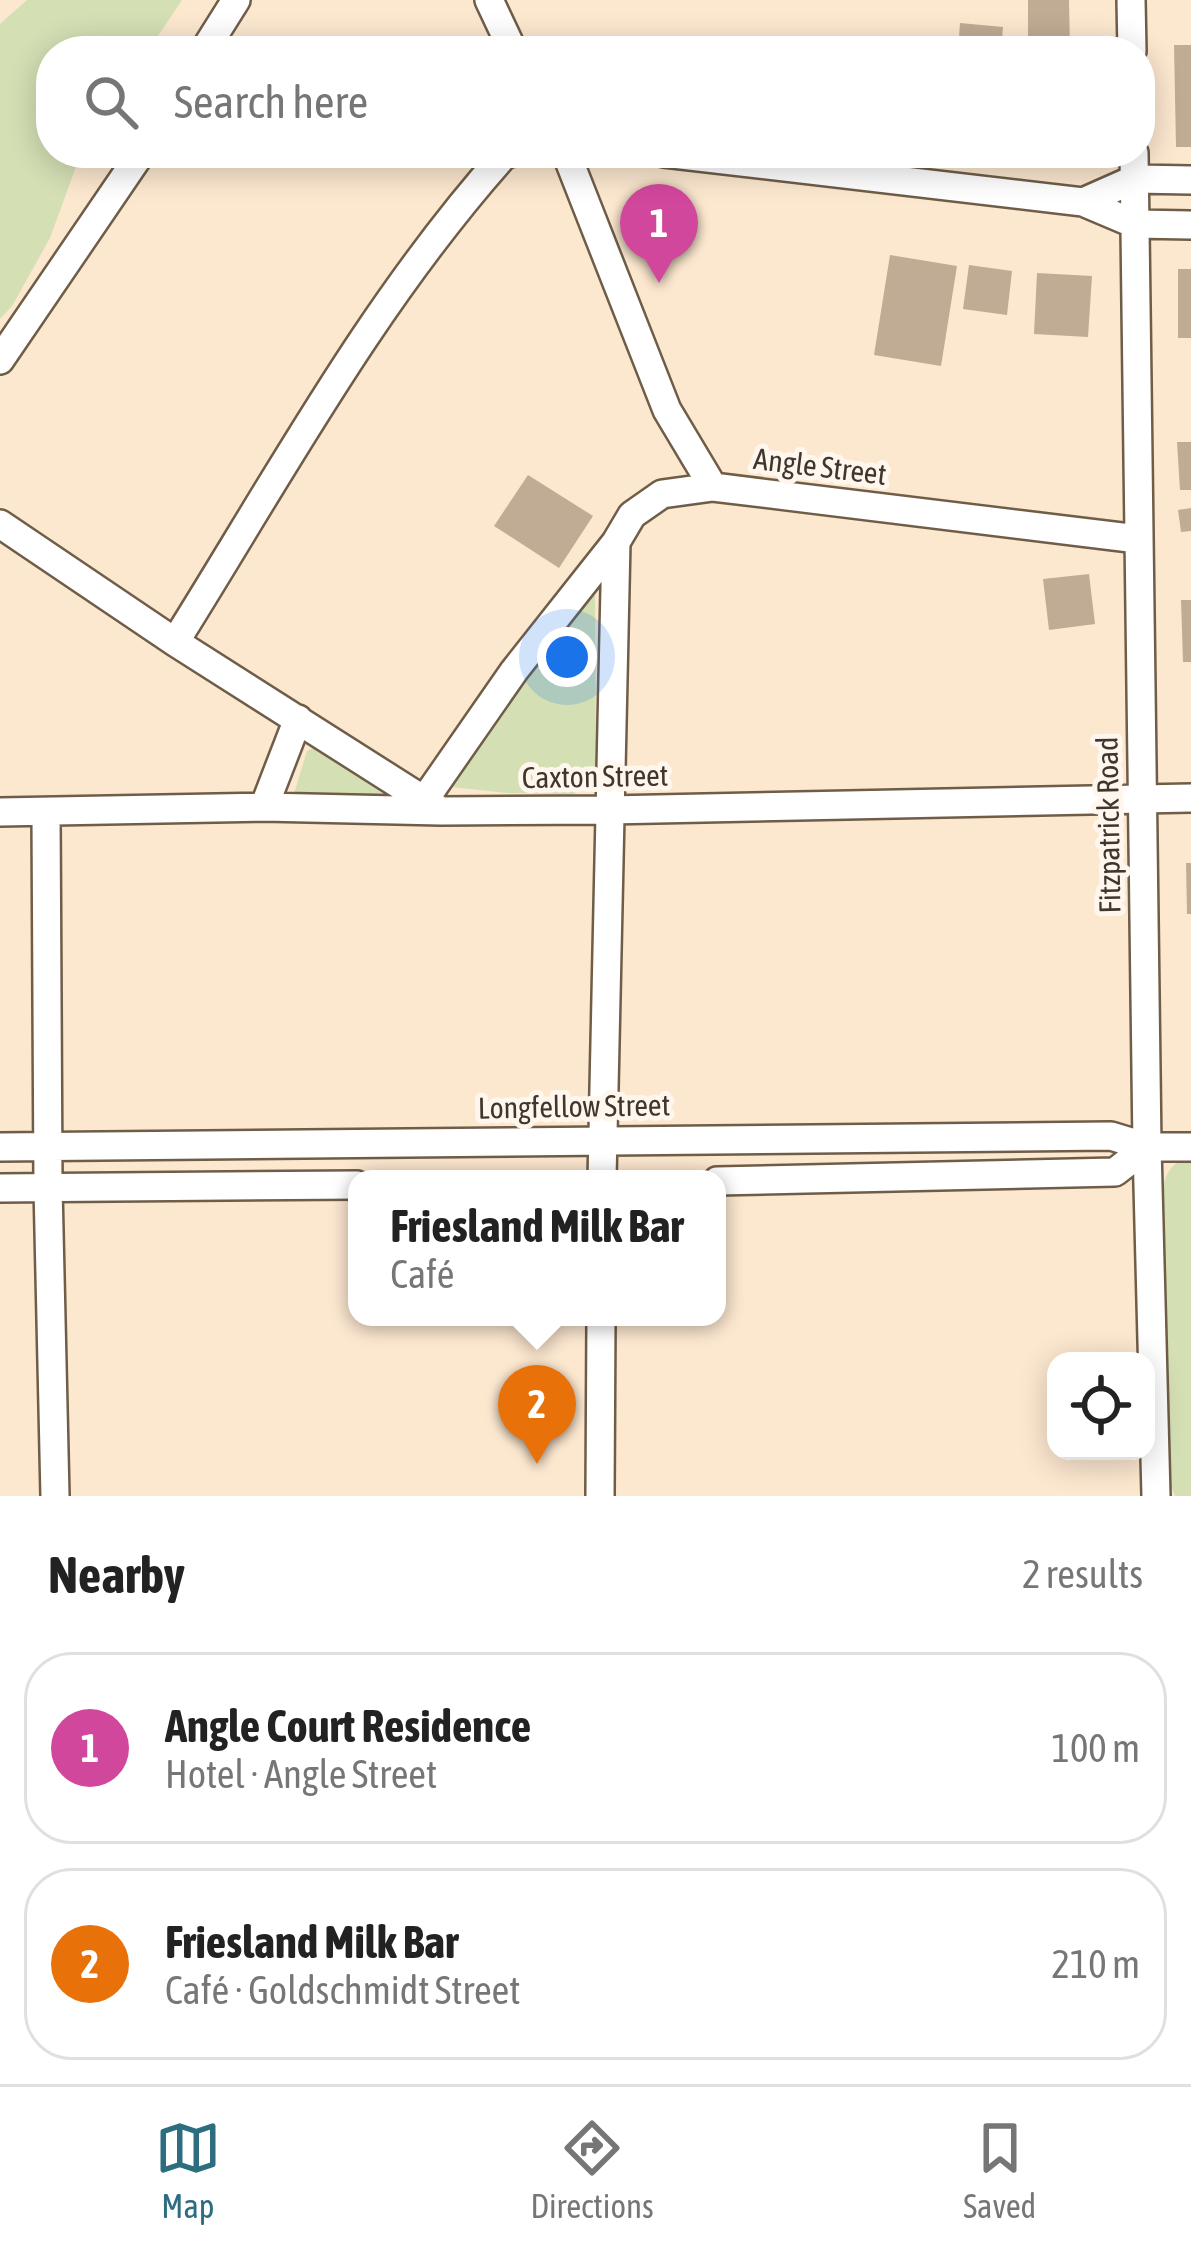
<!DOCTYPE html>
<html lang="en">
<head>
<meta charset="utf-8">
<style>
	:root { --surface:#fff; --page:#f2f2f2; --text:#222; --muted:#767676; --line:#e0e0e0; --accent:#2c6d80 }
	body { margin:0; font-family:"Asap Condensed",sans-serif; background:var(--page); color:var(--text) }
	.controls { position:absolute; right:36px; bottom:36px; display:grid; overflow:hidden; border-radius:24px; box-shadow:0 6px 30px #0003 }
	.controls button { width:108px; height:108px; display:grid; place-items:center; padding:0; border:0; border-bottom:3px solid var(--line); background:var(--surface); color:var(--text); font:60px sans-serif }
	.you { position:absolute; left:567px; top:657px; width:42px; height:42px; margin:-30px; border:9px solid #fff; border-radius:50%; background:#1a73e8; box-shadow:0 0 0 18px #1a73e833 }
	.badge { display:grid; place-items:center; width:78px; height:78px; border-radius:50%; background:var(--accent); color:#fff; font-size:39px; font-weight:700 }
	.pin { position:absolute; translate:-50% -99px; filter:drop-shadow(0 3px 6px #0008) }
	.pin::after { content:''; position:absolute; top:63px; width:42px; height:36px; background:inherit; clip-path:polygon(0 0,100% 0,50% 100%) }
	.popup { position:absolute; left:348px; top:1170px; width:378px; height:156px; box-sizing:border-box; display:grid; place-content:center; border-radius:24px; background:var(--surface); filter:drop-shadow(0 3px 9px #0005); font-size:39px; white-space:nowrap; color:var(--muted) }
	.popup b { font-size:45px; color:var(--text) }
	.popup::after { content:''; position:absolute; left:50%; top:100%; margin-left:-24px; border:24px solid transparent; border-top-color:var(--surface) }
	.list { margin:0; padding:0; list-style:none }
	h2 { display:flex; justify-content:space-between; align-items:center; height:156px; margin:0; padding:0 48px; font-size:51px }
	h2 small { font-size:39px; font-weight:400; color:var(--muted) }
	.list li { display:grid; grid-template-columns:78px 1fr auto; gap:36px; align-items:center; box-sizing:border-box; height:192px; margin:0 24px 24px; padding:0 24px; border:3px solid var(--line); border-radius:48px }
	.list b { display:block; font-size:45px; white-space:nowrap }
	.list p { margin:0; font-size:39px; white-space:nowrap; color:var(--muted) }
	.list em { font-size:39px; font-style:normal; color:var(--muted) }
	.icon { flex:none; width:66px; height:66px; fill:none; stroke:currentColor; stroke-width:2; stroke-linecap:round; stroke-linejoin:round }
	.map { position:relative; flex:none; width:1191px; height:1496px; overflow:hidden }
	.search { position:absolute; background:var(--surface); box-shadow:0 6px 30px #0003; left:36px; right:36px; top:36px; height:132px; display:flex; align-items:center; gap:30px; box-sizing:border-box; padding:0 42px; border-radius:48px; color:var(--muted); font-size:45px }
	.sheet { height:588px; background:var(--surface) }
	nav { display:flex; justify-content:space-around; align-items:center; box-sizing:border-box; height:168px; border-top:3px solid var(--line); background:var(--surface); font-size:33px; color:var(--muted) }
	nav a { display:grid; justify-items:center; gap:6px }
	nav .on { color:var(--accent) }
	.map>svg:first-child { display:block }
	.green { fill:#d4dfb4 }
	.building { fill:#c0ab94 }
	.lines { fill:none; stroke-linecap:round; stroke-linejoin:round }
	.minor-casing { stroke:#6f5d48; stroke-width:32 }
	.minor { stroke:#fff; stroke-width:27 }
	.labels { text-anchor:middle; stroke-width:10; stroke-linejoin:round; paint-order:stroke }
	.street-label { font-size:30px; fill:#3f372d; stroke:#fff6ed }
</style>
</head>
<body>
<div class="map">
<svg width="1191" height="1496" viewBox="0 0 1191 1496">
	<rect width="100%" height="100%" fill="#fce7cf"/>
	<path class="green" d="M27 0H182L148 51H51V153H81L50 238 12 306 0 319V24Z
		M590 581 595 587 596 781 574 794 507 793 452 787Z
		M323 743 391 794 293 797 307 751Z
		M1191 1159V1496H1175L1165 1472 1162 1190C1166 1173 1172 1160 1191 1159Z"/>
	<path class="building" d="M1028 0H1069L1070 51H1028Z
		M960 23 1003 27 1001 51H958Z
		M754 40 794 46 793 51H753Z
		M1174 45H1191V147H1176Z
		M890 255 957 266 941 366 874 355Z
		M969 265 1012 271 1007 315 963 309Z
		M1178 269H1191V338H1178Z
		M1037 273 1092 276 1088 337 1034 334Z
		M1177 442H1191V490H1180Z
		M528 475 593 516 559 568 494 526Z
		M1191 508V531L1181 532 1178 510Z
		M1089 574 1095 624 1049 630 1043 579Z
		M1181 600H1191V662H1183Z
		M1186 863H1191V914H1187Z"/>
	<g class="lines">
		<g class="minor-casing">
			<path id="minor" d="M489 0 513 51
				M1131 0 1132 51
				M204 51 236 0
				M566 153 667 410 713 487 1138 539
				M664 153 1083 202 1135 224 1191 225
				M1134 153 1147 1147 1156 1496
				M1083 202 1135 179 1191 180
				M0 360 141 153
				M0 524 175 642 441 811
				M175 642C279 476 374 300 505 154L510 153
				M425 799 514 671 616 542 632 515 662 494 713 487
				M264 807 298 719
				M0 812 264 807 441 811 609 810 1191 798
				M46 812 48 1187 55 1496
				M0 1147 1111 1136 1147 1147H1191
				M602 1179 616 542
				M717 1181 1115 1172 1147 1147
				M0 1188 357 1185
				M600 1496 601 1317"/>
		</g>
		<use href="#minor" class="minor"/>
	</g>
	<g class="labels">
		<g class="street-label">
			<text transform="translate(820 467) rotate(7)" y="10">Angle Street</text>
			<text transform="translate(595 777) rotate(-1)" y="10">Caxton Street</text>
			<text transform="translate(1109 825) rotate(-91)" y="10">Fitzpatrick Road</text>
			<text transform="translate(574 1107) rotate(-1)" y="10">Longfellow Street</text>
		</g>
	</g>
</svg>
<div class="controls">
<button><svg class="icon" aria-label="locate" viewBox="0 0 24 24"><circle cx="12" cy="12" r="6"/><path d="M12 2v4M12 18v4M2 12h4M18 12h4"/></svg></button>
</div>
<div class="you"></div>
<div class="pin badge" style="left:659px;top:283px;background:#d1479c">1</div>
<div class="pin badge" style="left:537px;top:1464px;background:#e8710a">2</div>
<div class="popup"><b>Friesland Milk Bar</b>Café</div>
<div class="search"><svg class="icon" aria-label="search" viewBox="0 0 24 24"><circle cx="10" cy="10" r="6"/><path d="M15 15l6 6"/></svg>Search here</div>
</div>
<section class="sheet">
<h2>Nearby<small>2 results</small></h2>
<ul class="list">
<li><span class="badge" style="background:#d1479c">1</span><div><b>Angle Court Residence</b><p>Hotel · Angle Street</p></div><em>100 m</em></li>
<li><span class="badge" style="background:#e8710a">2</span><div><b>Friesland Milk Bar</b><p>Café · Goldschmidt Street</p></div><em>210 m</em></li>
</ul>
</section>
<nav>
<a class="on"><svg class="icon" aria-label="map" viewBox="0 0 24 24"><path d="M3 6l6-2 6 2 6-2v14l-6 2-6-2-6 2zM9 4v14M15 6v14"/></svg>Map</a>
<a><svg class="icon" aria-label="directions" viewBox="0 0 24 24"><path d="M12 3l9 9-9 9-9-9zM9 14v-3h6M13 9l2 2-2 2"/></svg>Directions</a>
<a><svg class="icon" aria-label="saved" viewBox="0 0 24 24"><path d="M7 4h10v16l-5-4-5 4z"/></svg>Saved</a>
</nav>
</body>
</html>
